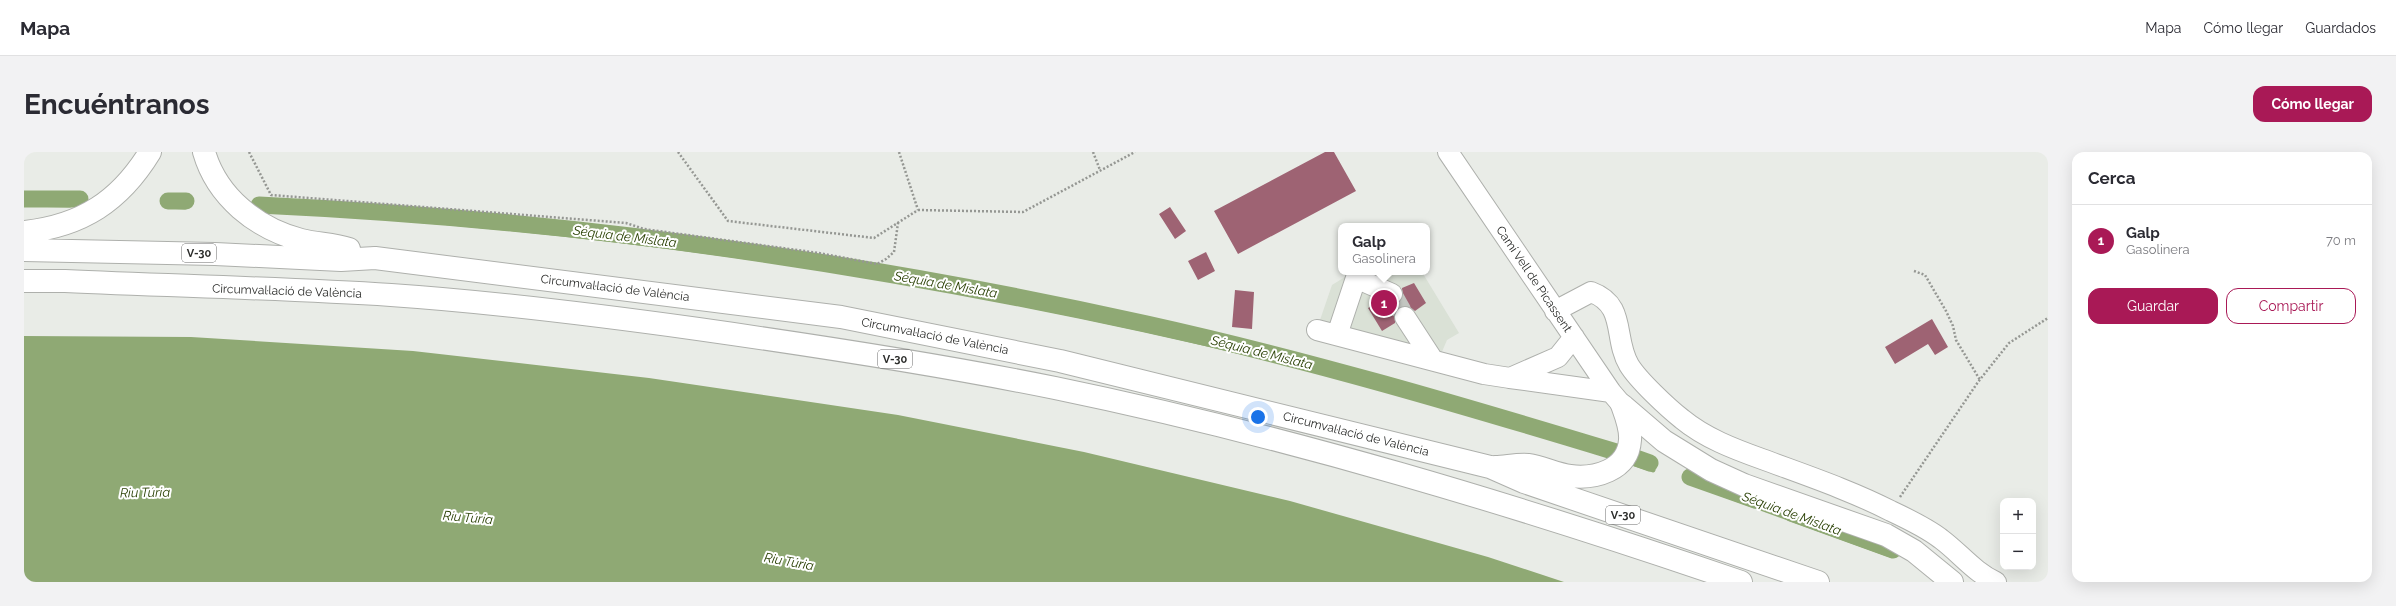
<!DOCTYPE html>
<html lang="es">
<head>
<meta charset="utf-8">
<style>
	:root { --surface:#fff; --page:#f2f2f3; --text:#2b2b33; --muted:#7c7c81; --line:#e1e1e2; --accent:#a91956 }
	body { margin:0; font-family:Raleway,sans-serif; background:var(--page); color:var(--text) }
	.controls { position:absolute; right:12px; bottom:12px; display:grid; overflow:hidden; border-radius:8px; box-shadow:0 4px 16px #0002 }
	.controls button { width:36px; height:36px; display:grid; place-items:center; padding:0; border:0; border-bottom:1px solid var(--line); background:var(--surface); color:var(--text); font:20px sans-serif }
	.you { position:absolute; left:1234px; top:265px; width:14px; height:14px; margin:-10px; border:3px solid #fff; border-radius:50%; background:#1a73e8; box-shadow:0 0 0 6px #1a73e833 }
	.badge { display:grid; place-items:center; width:26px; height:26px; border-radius:50%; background:var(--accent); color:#fff; font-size:13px; font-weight:700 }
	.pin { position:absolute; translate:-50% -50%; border:2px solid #fff; box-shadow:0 1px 4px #0006 }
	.popup { position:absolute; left:1314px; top:71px; width:92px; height:52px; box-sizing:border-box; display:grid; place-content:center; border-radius:8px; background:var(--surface); filter:drop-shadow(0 1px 3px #0005); font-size:13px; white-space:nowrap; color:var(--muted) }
	.popup b { font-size:15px; color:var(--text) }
	.popup::after { content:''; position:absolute; left:50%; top:100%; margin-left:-8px; border:8px solid transparent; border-top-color:var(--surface) }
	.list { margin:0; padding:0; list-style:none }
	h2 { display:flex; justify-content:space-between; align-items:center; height:52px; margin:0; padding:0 16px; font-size:17px }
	h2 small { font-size:13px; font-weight:400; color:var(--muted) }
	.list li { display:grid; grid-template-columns:26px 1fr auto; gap:12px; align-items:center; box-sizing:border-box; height:72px; padding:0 16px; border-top:1px solid var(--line) }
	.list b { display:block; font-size:15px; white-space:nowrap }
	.list p { margin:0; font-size:13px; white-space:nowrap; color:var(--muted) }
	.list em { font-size:13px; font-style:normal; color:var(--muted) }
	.actions { display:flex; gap:8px; padding:12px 16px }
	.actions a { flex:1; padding:9px 0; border:1px solid var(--accent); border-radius:12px; text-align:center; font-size:14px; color:var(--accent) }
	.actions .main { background:var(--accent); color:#fff }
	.map { position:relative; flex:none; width:2024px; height:430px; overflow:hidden; border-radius:12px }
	header { display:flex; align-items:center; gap:24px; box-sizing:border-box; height:56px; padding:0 20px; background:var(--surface); border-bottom:1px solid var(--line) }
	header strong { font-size:19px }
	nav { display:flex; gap:22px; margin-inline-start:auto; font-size:14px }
	.intro { display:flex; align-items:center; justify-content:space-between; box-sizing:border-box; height:96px; padding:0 24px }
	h1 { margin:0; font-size:28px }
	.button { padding:10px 18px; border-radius:12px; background:var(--accent); color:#fff; font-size:14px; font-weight:700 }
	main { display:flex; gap:24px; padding:0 24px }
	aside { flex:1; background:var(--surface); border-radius:12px; box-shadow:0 4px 16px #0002 }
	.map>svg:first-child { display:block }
	.built { fill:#dae1d6 }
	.water { fill:#8fa974 }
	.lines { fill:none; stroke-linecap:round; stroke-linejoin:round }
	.stream { stroke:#8fa974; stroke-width:5 }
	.canal { stroke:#8fa974; stroke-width:17 }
	.building { fill:#9e6373 }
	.minor-tunnel { stroke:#c3c6c1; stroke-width:20; stroke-dasharray:20 10; stroke-linecap:butt }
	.minor-casing { stroke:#aeb0ac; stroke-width:22 }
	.highway-casing { stroke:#aeb0ac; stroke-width:24 }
	.path { stroke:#959793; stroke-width:2.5; stroke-dasharray:2 2; stroke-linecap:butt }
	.minor { stroke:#fff; stroke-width:20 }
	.highway { stroke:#fff; stroke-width:22 }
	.labels { text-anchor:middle; stroke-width:4; stroke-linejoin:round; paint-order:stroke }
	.shield { fill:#fff; stroke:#6b6b6a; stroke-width:1 }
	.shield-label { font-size:11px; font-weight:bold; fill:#2b2c2a }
	.street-label { font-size:12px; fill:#2b2c2a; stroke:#fff }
	.water-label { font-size:13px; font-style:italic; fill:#283f02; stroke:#fff }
</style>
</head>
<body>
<header>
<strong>Mapa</strong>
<nav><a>Mapa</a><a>Cómo llegar</a><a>Guardados</a></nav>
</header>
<div class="intro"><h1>Encuéntranos</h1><a class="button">Cómo llegar</a></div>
<main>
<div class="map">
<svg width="2024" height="430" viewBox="0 0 2024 430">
	<rect width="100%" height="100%" fill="#e9ece7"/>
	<path class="built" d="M1329 120H1398L1435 181 1423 188 1417 202 1296 168 1308 133Z"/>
	<path class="water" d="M0 184 167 185 389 199 625 226 874 263 1060 300 1266 349 1464 405 1540 430H0Z"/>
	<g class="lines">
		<path class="stream" d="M0 52 46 53
			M143 54 161 55
			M242 58C591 76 937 131 1276 214 1381 240 1485 273 1588 304
			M1608 311 1629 318
			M1665 330 1866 403"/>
		<path class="canal" d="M0 47H56
			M144 49H162
			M235 53C533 67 831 107 1123 172 1281 207 1437 253 1592 300
			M1612 306 1626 311
			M1666 325 1731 348
			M1767 361 1869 398"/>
	</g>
	<path class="building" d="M1301 0H1310L1332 39 1214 102 1190 59Z
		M1146 55 1162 79 1151 87 1135 62Z
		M1182 100 1191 119 1174 128 1164 109Z
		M1390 131 1402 151 1391 159 1386 155H1375L1371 160V171L1358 179 1344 156 1356 149 1369 153 1374 151 1379 146 1378 136Z
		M1211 138 1230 140 1228 177 1208 175Z
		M1908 167 1924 195 1911 203 1904 192 1871 212 1861 195Z"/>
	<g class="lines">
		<path class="minor-tunnel" d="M1368 142 1381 165"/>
		<g class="minor-casing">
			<path id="minor" d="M1424 0 1587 240 1598 253
				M1531 159 1567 140C1603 153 1589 186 1605 213 1614 228 1644 256 1658 267 1681 286 1710 297 1738 307 1781 323 1826 338 1867 359 1884 367 1903 376 1917 387 1936 401 1950 420 1972 430
				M1381 165 1409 208
				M1293 178 1460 222 1486 226 1534 205 1550 185
				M1313 183 1332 126 1368 142
				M1486 226 1587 240"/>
		</g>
		<g class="highway-casing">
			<path id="highway" d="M180 0C193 45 232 76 277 88 293 92 309 92 325 97
				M0 80C58 74 96 49 126 0
				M0 98 191 102 317 108 351 106 817 165 1036 209 1466 315 1500 330 1794 430
				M0 129H41C149 134 258 136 367 143 470 150 573 163 674 177 794 194 913 212 1031 236 1264 284 1492 353 1717 430
				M1598 253 1640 289 1687 318 1720 333 1862 383 1890 399 1928 430
				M1471 315C1481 315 1493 312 1504 313 1518 315 1532 322 1546 324 1570 327 1604 319 1606 288 1607 276 1602 264 1598 253"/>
		</g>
		<path class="path" d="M225 0 247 43 602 71 620 77 795 101 853 112 862 107 870 100 874 71
			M654 0 704 69 850 86 894 58
			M875 0 894 58
			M1069 0 1076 18
			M894 58 999 60 1111 0
			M1890 119 1901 123 1922 159 1929 174 1932 188 1956 228
			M1876 345 1954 230 1985 191 2024 166"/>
		<use href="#minor" class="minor"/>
		<use href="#highway" class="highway"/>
	</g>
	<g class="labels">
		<g class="shield">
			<rect x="158" y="92" width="34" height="18" rx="3"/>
			<rect x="854" y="198" width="34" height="18" rx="3"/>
			<rect x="1582" y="354" width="34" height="18" rx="3"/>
		</g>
		<g class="shield-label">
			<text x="175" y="105">V-30</text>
			<text x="871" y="211">V-30</text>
			<text x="1599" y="367">V-30</text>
		</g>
		<g class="street-label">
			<text transform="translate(1510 127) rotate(56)" y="4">Camí Vell de Picassent</text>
			<text transform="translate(591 136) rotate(7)" y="4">Circumval·lació de València</text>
			<text transform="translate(263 139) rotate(2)" y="4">Circumval·lació de València</text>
			<text transform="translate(911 184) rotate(11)" y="4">Circumval·lació de València</text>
			<text transform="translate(1332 282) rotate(14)" y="4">Circumval·lació de València</text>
		</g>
		<g class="water-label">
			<text transform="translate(601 84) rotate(7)" y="5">Séquia de Mislata</text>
			<text transform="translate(922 132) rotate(10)" y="5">Séquia de Mislata</text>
			<text transform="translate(1238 200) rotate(14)" y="5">Séquia de Mislata</text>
			<text transform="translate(121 340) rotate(-1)" y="5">Riu Túria</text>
			<text transform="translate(1768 361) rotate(20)" y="5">Séquia de Mislata</text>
			<text transform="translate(444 365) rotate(5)" y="5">Riu Túria</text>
			<text transform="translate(765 409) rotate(10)" y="5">Riu Túria</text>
		</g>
	</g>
</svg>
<div class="controls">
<button>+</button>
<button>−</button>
</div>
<div class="you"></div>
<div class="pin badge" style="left:1360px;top:151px">1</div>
<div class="popup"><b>Galp</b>Gasolinera</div>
</div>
<aside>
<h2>Cerca<small></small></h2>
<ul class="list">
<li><span class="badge">1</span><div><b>Galp</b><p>Gasolinera</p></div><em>70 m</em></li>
</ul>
<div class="actions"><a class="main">Guardar</a><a>Compartir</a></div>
</aside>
</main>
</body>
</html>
